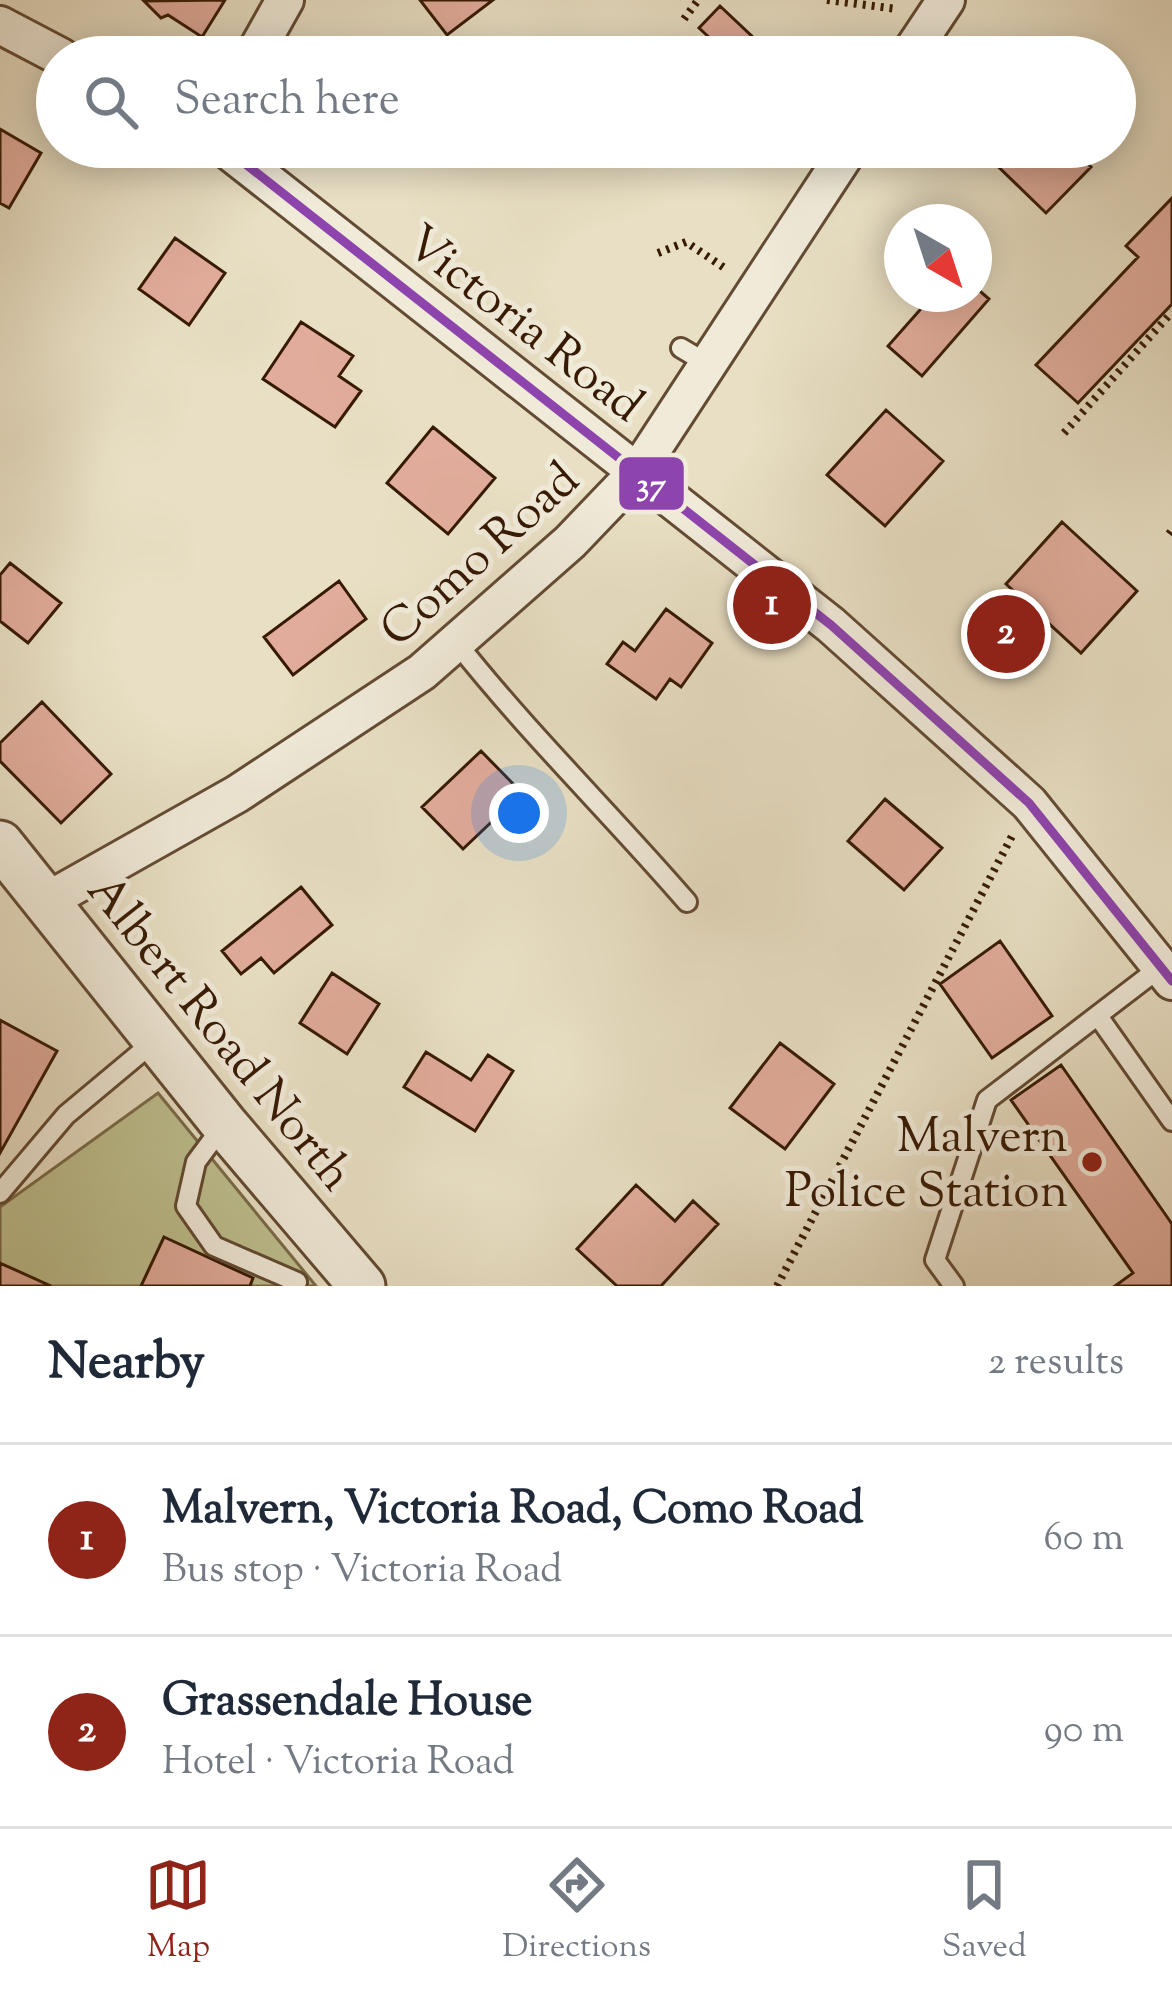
<!DOCTYPE html>
<html lang="en">
<head>
<meta charset="utf-8">
<style>
	:root { --surface:#fff; --page:#f6f6f7; --text:#1f2937; --muted:#747a83; --line:#e0e1e3; --accent:#8f2418 }
	body { margin:0; font-family:"Sorts Mill Goudy",serif; background:var(--page); color:var(--text) }
	.compass { position:absolute; left:884px; top:204px; width:108px; height:108px; border-radius:50%; background:var(--surface); box-shadow:0 6px 30px #0003; rotate:141deg }
	.you { position:absolute; left:519px; top:813px; width:42px; height:42px; margin:-30px; border:9px solid #fff; border-radius:50%; background:#1a73e8; box-shadow:0 0 0 18px #1a73e833 }
	.badge { display:grid; place-items:center; width:78px; height:78px; border-radius:50%; background:var(--accent); color:#fff; font-size:39px; font-weight:700 }
	.pin { position:absolute; translate:-50% -50%; border:6px solid #fff; box-shadow:0 3px 12px #0006 }
	.list { margin:0; padding:0; list-style:none }
	h2 { display:flex; justify-content:space-between; align-items:center; height:156px; margin:0; padding:0 48px; font-size:51px }
	h2 small { font-size:39px; font-weight:400; color:var(--muted) }
	.list li { display:grid; grid-template-columns:78px 1fr auto; gap:36px; align-items:center; box-sizing:border-box; height:192px; padding:0 48px; border-top:3px solid var(--line) }
	.list b { display:block; font-size:45px; white-space:nowrap }
	.list p { margin:0; font-size:39px; white-space:nowrap; color:var(--muted) }
	.list em { font-size:39px; font-style:normal; color:var(--muted) }
	.icon { flex:none; width:66px; height:66px; fill:none; stroke:currentColor; stroke-width:2; stroke-linecap:round; stroke-linejoin:round }
	.map { position:relative; flex:none; width:1172px; height:1286px; overflow:hidden }
	.search { position:absolute; background:var(--surface); box-shadow:0 6px 30px #0003; left:36px; right:36px; top:36px; height:132px; display:flex; align-items:center; gap:30px; box-sizing:border-box; padding:0 42px; border-radius:66px; color:var(--muted); font-size:45px }
	.sheet { height:540px; background:var(--surface) }
	nav { display:flex; justify-content:space-around; align-items:center; box-sizing:border-box; height:168px; border-top:3px solid var(--line); background:var(--surface); font-size:33px; color:var(--muted) }
	nav a { display:grid; justify-items:center; gap:6px }
	nav .on { color:var(--accent) }
	.map>svg:first-child { display:block }
	.green { fill:#bebf8f; stroke:#7a6c49; stroke-width:3 }
	.building { fill:#e1ac9b; stroke:#371a03; stroke-width:3 }
	.lines { fill:none; stroke-linecap:round; stroke-linejoin:round }
	.service-casing { stroke:#634b33; stroke-width:24 }
	.minor-casing { stroke:#634b33; stroke-width:42 }
	.tertiary-casing { stroke:#634b33; stroke-width:51 }
	.path { stroke:#371a03; stroke-width:8; stroke-dasharray:3 6; stroke-linecap:butt }
	.service { stroke:#f0ead9; stroke-width:18 }
	.minor { stroke:#f0ead9; stroke-width:36 }
	.tertiary { stroke:#f0ead9; stroke-width:45 }
	.bus-1-casing { stroke:#f0ead9; stroke-width:18 }
	.bus-1 { stroke:#8e44ad; stroke-width:9 }
	.poi-dot { fill:#8f2418; stroke:#f0ead9; stroke-width:4.5 }
	.labels { text-anchor:middle; stroke-width:10; stroke-linejoin:round; paint-order:stroke }
	.street-label { font-size:48px; fill:#371a03; stroke:#f0ead9 }
	.poi-label { font-size:48px; fill:#371a03; stroke:#f0ead9; text-anchor:end }
	.line-badge { stroke:#f0ead9; stroke-width:4.5 }
	.badge-label { font-size:33px; text-anchor:middle; font-weight:bold; fill:#fff }
</style>
</head>
<body>
<div class="map">
<svg width="1172" height="1286" viewBox="0 0 1172 1286">
	<rect width="100%" height="100%" fill="#e8dfc4"/>
	<filter id="stains"><feTurbulence type="fractalNoise" baseFrequency=".00167" numOctaves="4"/><feColorMatrix values="0 0 0 0 .2 0 0 0 0 .09 0 0 0 0 .02 0 0 0 .5 -.17"/></filter>
	<radialGradient id="worn" r=".72"><stop offset=".6" stop-color="#630" stop-opacity="0"/><stop offset="1" stop-color="#630" stop-opacity=".3"/></radialGradient>
	<path class="green" d="M158 1093 316 1286H0V1207Z"/>
	<path class="building" d="M225 0 202 37 168 15 161 18 144 1Z
		M420 0H493L447 35Z
		M720 6 758 42 754 47 764 57H711L704 51 713 41 699 28Z
		M0 129 41 153 9 208 0 203Z
		M978 147H1071L1091 167 1046 213Z
		M1172 198V304L1078 403 1036 365 1138 257 1126 246Z
		M175 238 225 273 189 325 139 289Z
		M974 286 989 299 922 376 888 346 934 294H974Z
		M301 322 353 356 339 376 361 391 335 427 263 379Z
		M886 410 943 461 885 526 827 475Z
		M433 427 495 478 448 534 387 483Z
		M1062 522 1137 591 1081 653 1006 584Z
		M10 563 61 603 28 643 0 621V575Z
		M339 581 366 619 293 675 264 637Z
		M666 609 712 643 681 687 670 679 656 699 607 664 623 642 635 651Z
		M42 702 111 774 61 823 0 761V743Z
		M481 751 522 793 463 849 422 807Z
		M885 799 942 848 904 890 848 841Z
		M301 887 332 925 274 973 261 958 241 974 222 951Z
		M1000 941 1052 1016 992 1058 940 984Z
		M332 973 379 1004 347 1054 300 1023Z
		M0 1020 57 1051 0 1153Z
		M780 1043 834 1084 785 1149 730 1108Z
		M426 1052 471 1080 488 1055 513 1071 475 1131 404 1087Z
		M1061 1065 1172 1224V1286H1115L1133 1273 1011 1100Z
		M636 1185 675 1221 693 1201 718 1224 661 1286H617L577 1249Z
		M164 1237 253 1278 250 1286H141Z
		M0 1263 51 1286H0Z"/>
	<g class="lines">
		<g class="service-casing">
			<path id="service" d="M681 348 708 364
				M456 642C528 733 611 814 687 902
				M1098 1016 1172 1121
				M222 1127 196 1162 186 1206 214 1246 297 1282
				M0 1193 66 1115 157 1039
				M954 1286 935 1260 987 1100 1162 966"/>
		</g>
		<g class="minor-casing">
			<path id="minor" d="M0 25 61 57
				M253 57 285 0
				M908 57 946 0
				M224 147 831 625 1029 803 1172 981
				M47 901 237 794 422 672 570 542 638 471 850 147"/>
		</g>
		<g class="tertiary-casing">
			<path id="tertiary" d="M0 844 224 1124 362 1286"/>
		</g>
		<path class="path" d="M827 0 897 9
			M684 19 698 0
			M658 253 686 242 726 269
			M1064 433 1172 312
			M1169 534 1172 530
			M777 1286 1012 836"/>
		<use href="#service" class="service"/>
		<use href="#minor" class="minor"/>
		<use href="#tertiary" class="tertiary"/>
		<g class="bus-1-casing">
			<path id="bus-1" d="M224 147 831 625 1029 803 1172 981"/>
		</g>
		<use href="#bus-1" class="bus-1"/>
	</g>
	<circle class="poi-dot" cx="1092" cy="1162" r="12"/>
	<g class="labels">
		<g class="street-label">
			<text transform="translate(526 322) rotate(38)" y="17">Victoria Road</text>
			<text transform="translate(478 553) rotate(-42)" y="17">Como Road</text>
			<text transform="translate(222 1031) rotate(51)" y="17">Albert Road North</text>
		</g>
		<g class="poi-label">
			<text x="1068" y="1151">Malvern<tspan x="1068" dy="55">Police Station</tspan></text>
		</g>
	</g>
	<rect class="line-badge" x="617" y="455" width="69" height="57" rx="12" fill="#8e44ad"/>
	<g class="badge-label">
		<text x="651" y="495">37</text>
	</g>
	<rect width="100%" height="100%" filter="url(#stains)"/>
	<rect width="100%" height="100%" fill="url(#worn)"/>
</svg>
<svg class="compass" viewBox="-18 -18 36 36"><path d="M0-13l5 13h-10z" fill="#e53935"/><path d="M0 13l5-13h-10z" fill="#747a83"/></svg>
<div class="you"></div>
<div class="pin badge" style="left:772px;top:605px">1</div>
<div class="pin badge" style="left:1006px;top:634px">2</div>
<div class="search"><svg class="icon" aria-label="search" viewBox="0 0 24 24"><circle cx="10" cy="10" r="6"/><path d="M15 15l6 6"/></svg>Search here</div>
</div>
<section class="sheet">
<h2>Nearby<small>2 results</small></h2>
<ul class="list">
<li><span class="badge">1</span><div><b>Malvern, Victoria Road, Como Road</b><p>Bus stop · Victoria Road</p></div><em>60 m</em></li>
<li><span class="badge">2</span><div><b>Grassendale House</b><p>Hotel · Victoria Road</p></div><em>90 m</em></li>
</ul>
</section>
<nav>
<a class="on"><svg class="icon" aria-label="map" viewBox="0 0 24 24"><path d="M3 6l6-2 6 2 6-2v14l-6 2-6-2-6 2zM9 4v14M15 6v14"/></svg>Map</a>
<a><svg class="icon" aria-label="directions" viewBox="0 0 24 24"><path d="M12 3l9 9-9 9-9-9zM9 14v-3h6M13 9l2 2-2 2"/></svg>Directions</a>
<a><svg class="icon" aria-label="saved" viewBox="0 0 24 24"><path d="M7 4h10v16l-5-4-5 4z"/></svg>Saved</a>
</nav>
</body>
</html>
